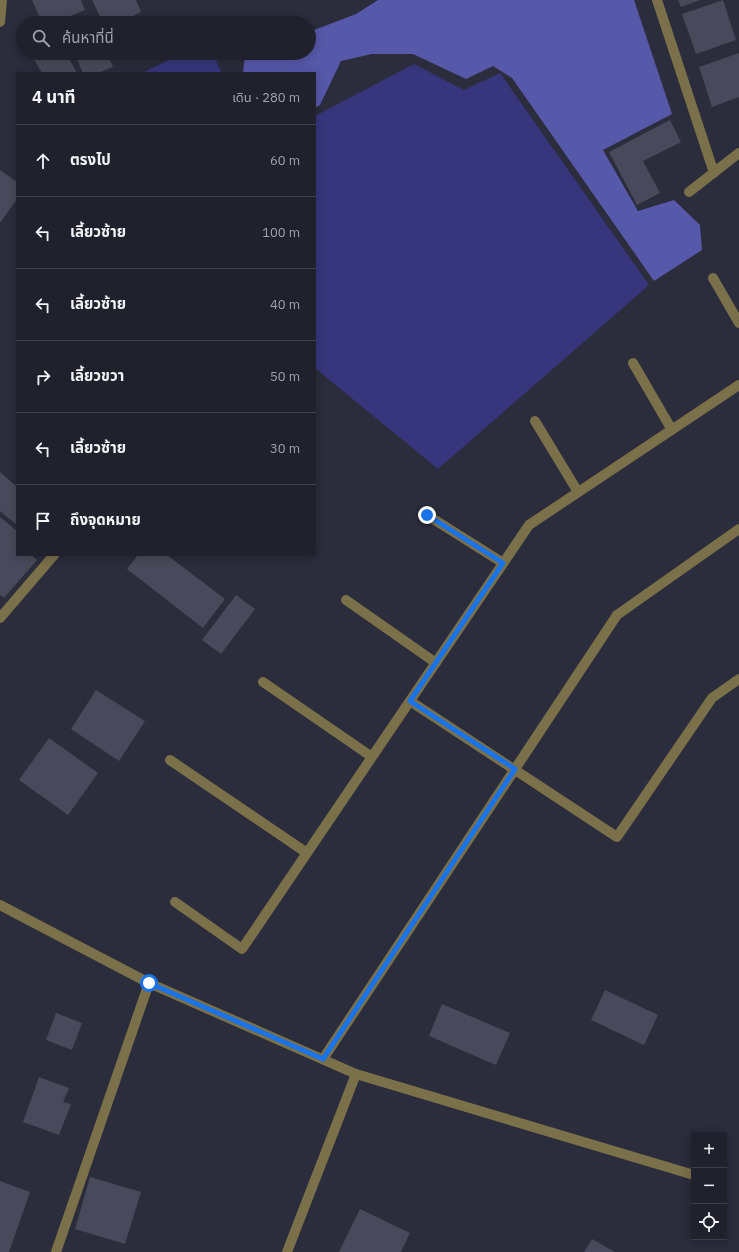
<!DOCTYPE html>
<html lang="th">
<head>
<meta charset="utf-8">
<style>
	:root { --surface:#20212d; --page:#2d2e39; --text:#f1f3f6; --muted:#a2a3aa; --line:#3d3e49 }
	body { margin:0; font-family:"IBM Plex Sans","Noto Sans Thai",sans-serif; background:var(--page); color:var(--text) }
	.controls { position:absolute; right:12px; bottom:12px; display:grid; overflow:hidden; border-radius:0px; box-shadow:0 2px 10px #0003 }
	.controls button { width:36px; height:36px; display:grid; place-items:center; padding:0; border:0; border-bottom:1px solid var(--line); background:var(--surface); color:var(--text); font:20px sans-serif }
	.stop { position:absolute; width:12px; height:12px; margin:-9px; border:3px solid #1a73e8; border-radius:50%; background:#fff }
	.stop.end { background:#1a73e8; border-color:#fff; box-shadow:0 1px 4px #0008 }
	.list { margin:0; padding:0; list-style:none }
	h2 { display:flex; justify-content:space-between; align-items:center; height:52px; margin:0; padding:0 16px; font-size:17px }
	h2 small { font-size:13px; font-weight:400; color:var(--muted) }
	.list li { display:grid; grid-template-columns:26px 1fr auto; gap:12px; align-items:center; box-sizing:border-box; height:72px; padding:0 16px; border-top:1px solid var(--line) }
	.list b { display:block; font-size:15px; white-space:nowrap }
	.list em { font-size:13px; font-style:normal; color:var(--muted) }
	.icon { flex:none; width:22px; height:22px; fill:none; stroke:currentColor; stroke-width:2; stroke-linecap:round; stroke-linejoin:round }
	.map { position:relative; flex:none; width:739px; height:1252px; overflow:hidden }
	.search { position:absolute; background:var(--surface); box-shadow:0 2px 10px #0003; left:16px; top:16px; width:300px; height:44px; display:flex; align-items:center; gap:10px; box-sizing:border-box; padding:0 14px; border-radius:22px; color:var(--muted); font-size:15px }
	.panel { position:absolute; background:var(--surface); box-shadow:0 2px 10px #0003; left:16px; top:72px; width:300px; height:484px; border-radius:0px }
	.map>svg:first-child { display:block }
	.green { fill:#37367c }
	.forest { fill:#5658a9 }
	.building { fill:#484a5b }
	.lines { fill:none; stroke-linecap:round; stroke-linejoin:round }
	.service { stroke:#7a7049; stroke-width:10 }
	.minor { stroke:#7a7049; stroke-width:10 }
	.route { stroke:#1a73e8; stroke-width:5 }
</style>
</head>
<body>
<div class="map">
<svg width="739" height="1252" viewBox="0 0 739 1252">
	<rect width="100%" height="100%" fill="#2b2c3c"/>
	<path class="green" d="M183 53H212L222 73H142Z
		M414 64 464 90 500 73 649 285 438 469 315 368V116Z"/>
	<path class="forest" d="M378 0H634L672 114 603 150 638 211 674 200 700 225 702 250 654 281 512 78 493 66 466 79 413 54H372L341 61 320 105 315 108V73H243L245 54 250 53H309V32L356 14Z"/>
	<path class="building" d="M32 0H81L85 10 53 23H42Z
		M92 0H136L141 12 122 21 123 23H103Z
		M678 0H700L681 7Z
		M723 0 736 40 696 54 682 14Z
		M91 17 94 23H77Z
		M37 53H66L77 73H42L32 56Z
		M74 53H107L113 67 98 73H83Z
		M739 53V97L712 107 699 67Z
		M670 120 681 142 643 161 660 193 637 205 609 152Z
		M0 170 17 182V199L0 223Z
		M0 472 17 487V525L0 511Z
		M0 517 17 531V555H31L37 560 4 598 0 595Z
		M138 555H167L225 599 203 628 127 569Z
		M236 595 255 609 221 654 202 640Z
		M96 690 145 721 119 761 71 729Z
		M49 738 98 773 68 815 19 780Z
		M605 990 658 1015 644 1045 591 1020Z
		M442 1004 510 1033 496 1065 429 1036Z
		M56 1013 82 1023 72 1050 46 1040Z
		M39 1077 69 1088 63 1102 71 1104 59 1135 23 1122Z
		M90 1177 141 1192 125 1244 75 1229Z
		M0 1181 30 1192 9 1252H0Z
		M360 1209 410 1233 401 1252H339Z
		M592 1239 615 1252H584Z"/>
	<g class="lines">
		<path class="service" d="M657 0 714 173
			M0 22 2 0
			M689 192 739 153
			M0 618 54 555
			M0 905 149 983 356 1074 694 1175"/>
		<path class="minor" d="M713 278 739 323
			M633 363 672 430
			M535 421 578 492
			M427 515 503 563
			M346 600 436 663
			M263 682 372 757
			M410 701 617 837 712 698 739 679
			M170 760 307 853
			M175 902 242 949 529 525 739 385
			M323 1059 617 615 739 529
			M56 1252 149 983
			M287 1252 356 1074"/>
	</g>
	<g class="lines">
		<path class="route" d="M149 983 323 1059 515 769 410 701 503 563 427 515"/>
	</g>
</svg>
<div class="controls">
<button>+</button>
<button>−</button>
<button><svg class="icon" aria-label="locate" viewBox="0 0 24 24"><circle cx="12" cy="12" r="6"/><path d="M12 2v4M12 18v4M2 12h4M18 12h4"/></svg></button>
</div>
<div class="stop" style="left:149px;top:983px"></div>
<div class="stop end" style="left:427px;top:515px"></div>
<div class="search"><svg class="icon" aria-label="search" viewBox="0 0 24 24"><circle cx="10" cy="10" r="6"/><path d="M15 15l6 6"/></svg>ค้นหาที่นี่</div>
<section class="panel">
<h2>4 นาที<small>เดิน · 280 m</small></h2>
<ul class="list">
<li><svg class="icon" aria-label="ahead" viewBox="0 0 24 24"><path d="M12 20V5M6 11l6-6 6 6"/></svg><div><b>ตรงไป</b></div><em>60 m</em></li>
<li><svg class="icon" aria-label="left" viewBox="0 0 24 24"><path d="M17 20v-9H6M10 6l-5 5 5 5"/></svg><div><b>เลี้ยวซ้าย</b></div><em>100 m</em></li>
<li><svg class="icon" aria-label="left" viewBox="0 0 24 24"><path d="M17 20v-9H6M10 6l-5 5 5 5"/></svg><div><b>เลี้ยวซ้าย</b></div><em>40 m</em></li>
<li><svg class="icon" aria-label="right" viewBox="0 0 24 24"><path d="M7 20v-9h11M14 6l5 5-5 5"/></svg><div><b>เลี้ยวขวา</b></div><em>50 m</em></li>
<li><svg class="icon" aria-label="left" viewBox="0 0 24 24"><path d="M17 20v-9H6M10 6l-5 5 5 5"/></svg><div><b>เลี้ยวซ้าย</b></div><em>30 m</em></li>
<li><svg class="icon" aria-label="arrive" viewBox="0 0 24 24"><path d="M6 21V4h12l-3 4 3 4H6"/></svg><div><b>ถึงจุดหมาย</b></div></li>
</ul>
</section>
</div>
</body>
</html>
